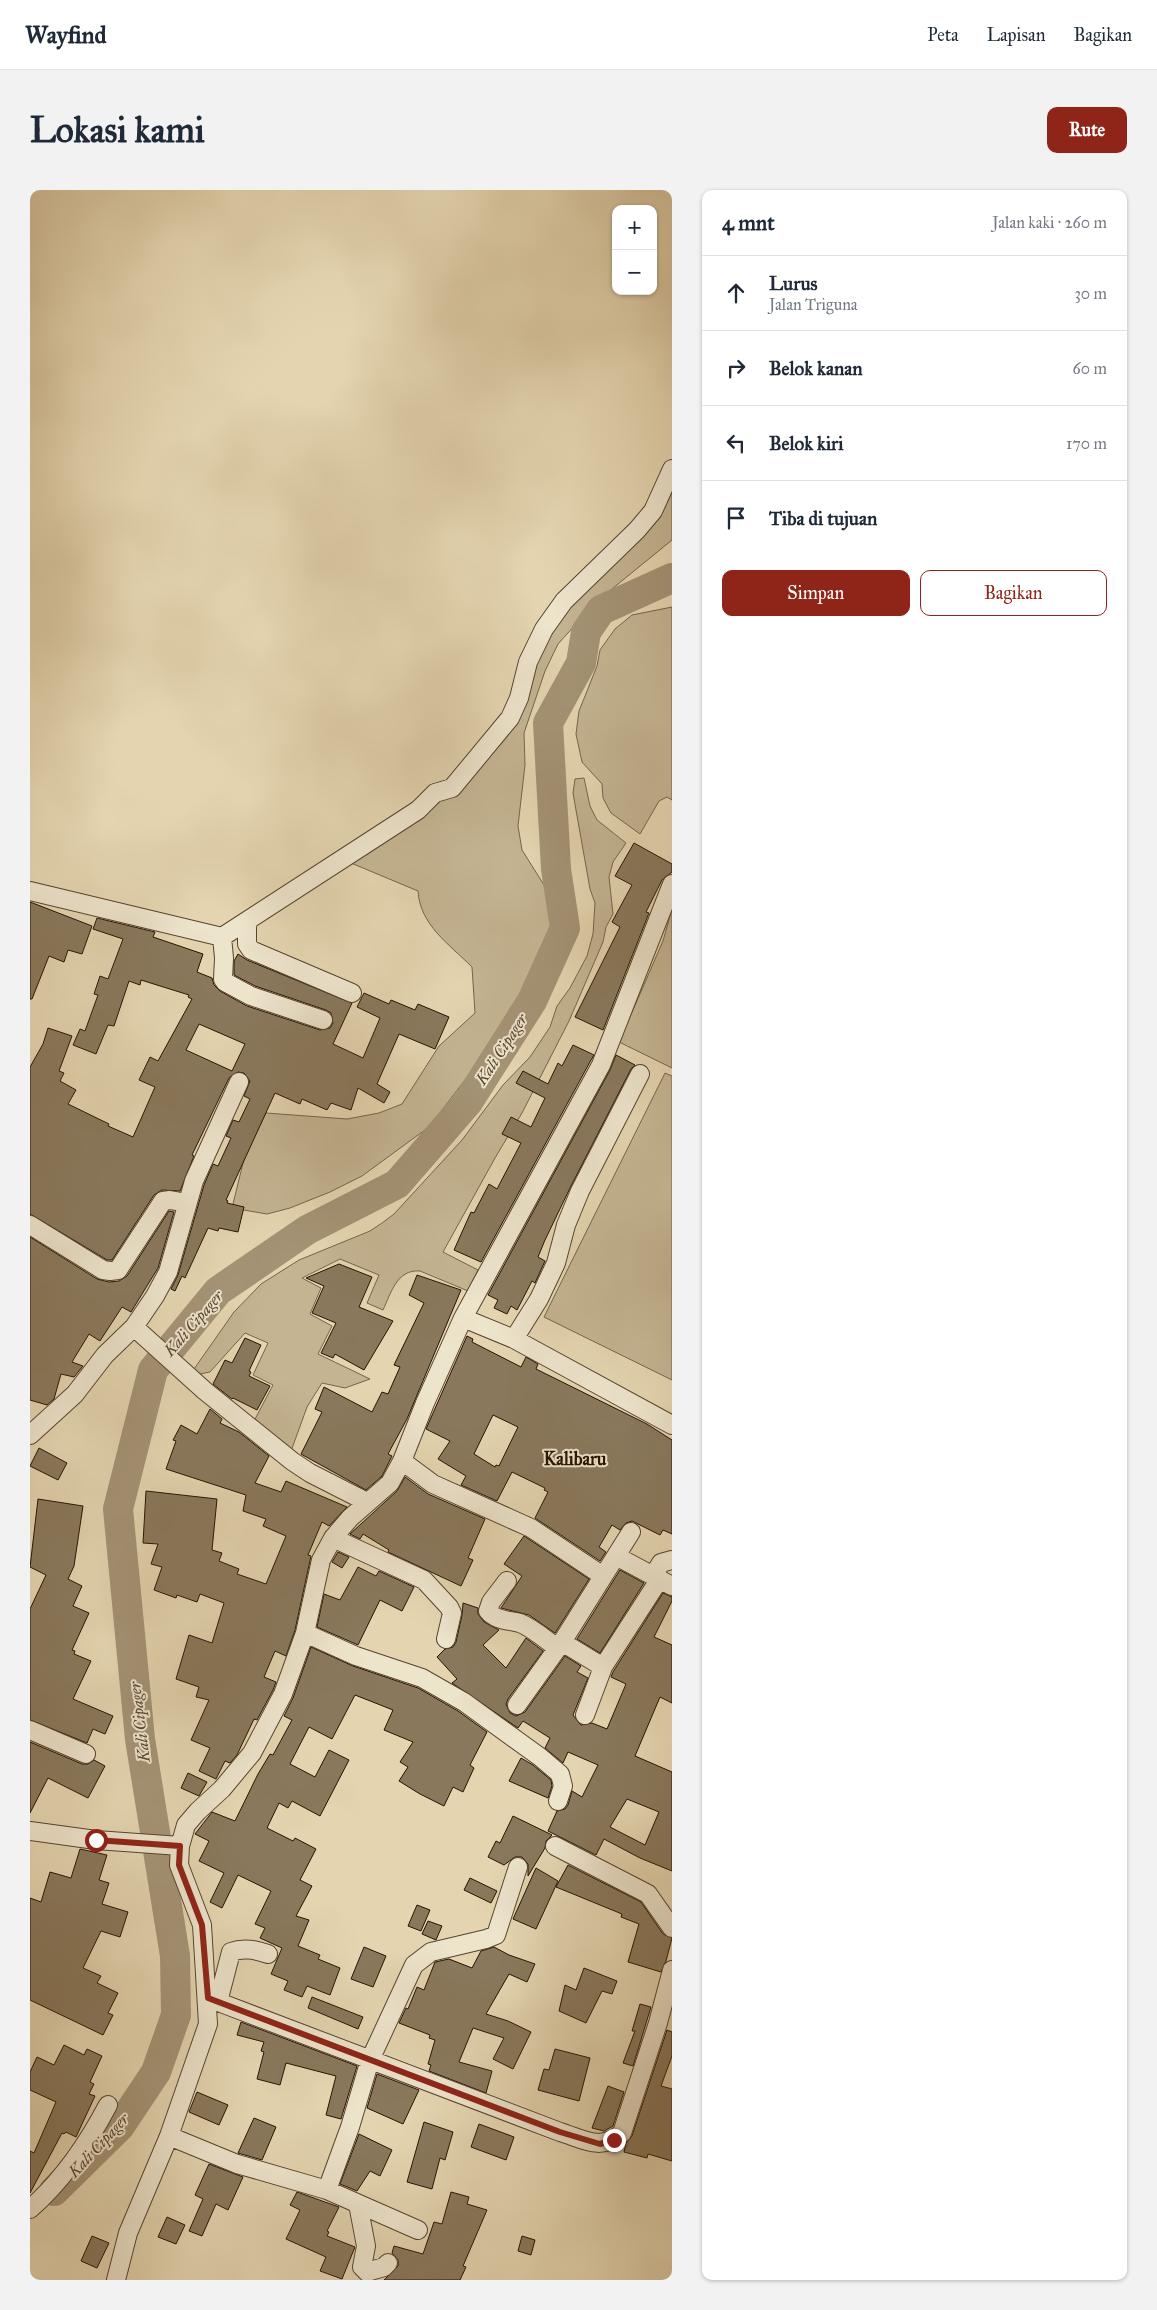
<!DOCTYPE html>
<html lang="id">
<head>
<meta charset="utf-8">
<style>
	:root { --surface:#fff; --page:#f2f2f3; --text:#1f2937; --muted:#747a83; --line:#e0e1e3; --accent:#8f2418 }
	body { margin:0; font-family:"IM FELL Great Primer",serif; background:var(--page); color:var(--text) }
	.controls { position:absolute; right:15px; top:15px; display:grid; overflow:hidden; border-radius:10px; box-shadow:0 1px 4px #0004 }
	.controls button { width:45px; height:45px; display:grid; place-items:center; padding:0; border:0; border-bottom:1px solid var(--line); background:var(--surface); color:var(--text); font:25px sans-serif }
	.stop { position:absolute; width:15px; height:15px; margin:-11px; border:4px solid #8f2418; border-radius:50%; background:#fff }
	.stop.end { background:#8f2418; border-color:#fff; box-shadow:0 1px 5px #0008 }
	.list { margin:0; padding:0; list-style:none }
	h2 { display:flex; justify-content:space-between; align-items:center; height:65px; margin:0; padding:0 20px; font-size:21px }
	h2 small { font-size:16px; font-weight:400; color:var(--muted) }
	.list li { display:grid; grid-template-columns:32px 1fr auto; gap:15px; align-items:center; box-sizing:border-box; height:75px; padding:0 20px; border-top:1px solid var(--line) }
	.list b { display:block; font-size:19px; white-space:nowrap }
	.list p { margin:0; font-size:16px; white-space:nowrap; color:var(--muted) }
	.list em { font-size:16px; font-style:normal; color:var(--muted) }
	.actions { display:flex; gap:10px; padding:15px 20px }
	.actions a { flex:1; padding:11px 0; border:1px solid var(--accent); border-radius:10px; text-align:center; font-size:18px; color:var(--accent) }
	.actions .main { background:var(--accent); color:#fff }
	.icon { flex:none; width:28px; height:28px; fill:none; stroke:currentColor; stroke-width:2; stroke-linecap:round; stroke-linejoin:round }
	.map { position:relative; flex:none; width:642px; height:2090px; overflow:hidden; border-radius:10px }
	header { display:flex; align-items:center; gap:30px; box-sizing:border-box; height:70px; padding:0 25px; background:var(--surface); border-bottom:1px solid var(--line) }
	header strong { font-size:24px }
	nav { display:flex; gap:28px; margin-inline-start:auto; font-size:18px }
	.intro { display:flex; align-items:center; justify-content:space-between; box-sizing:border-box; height:120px; padding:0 30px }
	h1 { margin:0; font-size:35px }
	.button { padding:12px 22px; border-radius:10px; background:var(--accent); color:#fff; font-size:18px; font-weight:700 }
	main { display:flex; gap:30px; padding:0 30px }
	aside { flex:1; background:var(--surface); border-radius:10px; box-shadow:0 1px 4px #0004 }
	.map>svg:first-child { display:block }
	.green { fill:#c4b492; stroke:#76644a }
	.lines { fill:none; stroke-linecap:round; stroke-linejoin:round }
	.river { stroke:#a49375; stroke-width:30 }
	.building { fill:#89785c; stroke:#271302; fill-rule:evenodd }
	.street-casing { stroke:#56442e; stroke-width:20 }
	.street { stroke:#ede4cc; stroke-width:18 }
	.route { stroke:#8f2418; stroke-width:6 }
	.labels { text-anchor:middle; stroke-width:4; stroke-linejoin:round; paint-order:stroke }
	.water-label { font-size:16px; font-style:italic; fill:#594630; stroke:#ede4cc }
	.quarter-label { font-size:18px; font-weight:bold; fill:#271302; stroke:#ede4cc }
</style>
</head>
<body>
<header>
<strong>Wayfind</strong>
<nav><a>Peta</a><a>Lapisan</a><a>Bagikan</a></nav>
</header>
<div class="intro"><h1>Lokasi kami</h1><a class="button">Rute</a></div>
<main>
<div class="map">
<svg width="642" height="2090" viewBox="0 0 642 2090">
	<rect width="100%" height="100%" fill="#e4d5b0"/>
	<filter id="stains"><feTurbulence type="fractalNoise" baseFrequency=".004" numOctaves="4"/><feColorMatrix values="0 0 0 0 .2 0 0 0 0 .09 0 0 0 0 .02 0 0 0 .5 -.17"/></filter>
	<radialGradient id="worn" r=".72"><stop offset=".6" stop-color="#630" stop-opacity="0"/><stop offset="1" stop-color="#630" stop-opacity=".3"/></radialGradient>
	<path class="green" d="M642 300V350L566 412 528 454 515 481 494 543 495 575 488 636 492 660 514 695 525 728 519 756 499 797 471 843 399 937 332 986 300 1002 260 1018 237 1024 202 1018 215 965 236 923 317 929 349 923 372 914 409 856 445 823 442 777C419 754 390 735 388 701L321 673 407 610 430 598 514 453 531 427 625 329 638 311Z
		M642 417V610L637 607 629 611 610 644 581 623 573 608 572 594 552 572 546 544 549 521 567 476 570 460 585 439 602 425Z
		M554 588 560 616 567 630 596 653 583 672 579 687 583 724 576 737 573 752 539 831 492 923 465 968 413 1062 448 1080 438 1101 390 1081C367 1079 361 1103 353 1120L337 1113 349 1085 310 1069 272 1088 291 1098 280 1124 302 1136 288 1164 340 1189 315 1198 292 1193 277 1217 260 1264 224 1231 243 1195 223 1185 238 1153 215 1143 180 1182 165 1185 164 1179 204 1122 231 1094 269 1070 340 1041 352 1033 364 1024 432 950 473 895 500 867 520 837 527 816 540 798 557 766 563 744 565 713 560 699 543 603 545 589Z
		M642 719V878L589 852 633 751Z
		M635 883 642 886V1190L514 1127Z"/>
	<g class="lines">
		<path class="river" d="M24 2001 90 1936 126 1882 146 1825 145 1766 110 1549 88 1319 123 1180 188 1101 277 1040 367 994 438 912 502 811 535 738 526 679 518 533 551 473 556 442 571 420 642 388"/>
	</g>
	<path class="building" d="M604 653 642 674V682L632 690 616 722 619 723 573 840 545 827 590 737 582 732 602 695 585 686Z
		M0 712 62 736 52 764 38 760 34 772 19 766 2 809H0Z
		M67 728 125 742 123 747 173 764 167 782 182 788 184 795 190 801 217 816 290 840 300 838 303 833 301 823 296 820 225 796 204 785V771L208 764 217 770 322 813 303 854 333 868 350 828 327 817 334 803 359 814 361 810 385 820 388 814 419 827 405 859 369 844 347 894 360 902 354 913 328 898 321 920 301 913 297 920 272 909 270 914 245 903 196 1010 198 1011 197 1013 214 1017 208 1042 189 1038 188 1041 178 1038 155 1088 152 1086 145 1101 141 1099 148 1085 174 995 183 974 188 976 201 948 196 946 203 930 209 932 220 909 214 906 220 891 214 883 208 882 199 888 162 965 164 966 150 1001 132 1000 124 1005 82 1070H77L0 1024V877L13 854 18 838 42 846 29 881 34 883 30 891 46 900 38 914 79 934 78 936 103 947 125 897 109 890 120 867 128 871 162 809 158 807 159 805 111 790 110 795 99 791 84 836 78 835 66 864 43 855 50 839 55 841 68 805 64 804 70 786 78 789 93 749 63 739ZM169 834 215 854 202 881 156 860Z
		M543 855 564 865 561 870 451 1072 424 1060 441 1022 444 1023 459 994 467 999 491 953 472 944 481 927 501 937 515 908 486 893 493 881 518 894 528 873 532 876Z
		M586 865 605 875 601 879 541 996 515 1050 508 1067 515 1071 505 1093 502 1091 487 1120 481 1116 477 1124 464 1118 468 1110 458 1105 580 880Z
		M139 1021 144 1022 128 1078 101 1122 92 1117 70 1151 59 1144 42 1172 53 1176 44 1187 31 1184 24 1209 17 1215 0 1210V1047L67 1089 79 1092 89 1091 97 1086Z
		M309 1074 342 1087 329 1117 363 1131 334 1180 305 1164 303 1168 291 1163 306 1133 282 1123 294 1096 276 1088Z
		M387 1085 431 1100 377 1229 358 1264 362 1266 352 1286 336 1300 271 1264 292 1222 285 1219 294 1197 342 1222 352 1202 358 1204 370 1177 364 1175 394 1113 379 1105Z
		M437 1146 443 1149 442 1152 491 1177 496 1167 508 1174 506 1179 617 1234 642 1250V1344L633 1340 630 1345 602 1331 596 1333 590 1340 582 1335 569 1357 576 1362 570 1371 505 1328 518 1302 514 1300 515 1298 482 1282 467 1311 431 1295 436 1286 408 1269 420 1251 396 1239ZM463 1225 488 1237 469 1276 466 1275 465 1277 444 1264Z
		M215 1148 231 1155 219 1181 221 1182 219 1186 240 1196 227 1220 203 1208 202 1209 183 1194 195 1170 202 1173Z
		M180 1219 192 1229 190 1233 209 1242 239 1266 225 1293 251 1302 256 1291 317 1317 299 1336 292 1332 278 1365 281 1366 265 1440 256 1466 245 1461 234 1487 246 1492 243 1500 227 1530 224 1529 207 1565 200 1573 195 1571 186 1589 169 1581 180 1558 161 1550 179 1510 166 1507 169 1497 146 1489 159 1445 182 1453 194 1413 170 1404 167 1412 147 1405 146 1408 124 1400 132 1377 121 1374 128 1354 113 1353 116 1301 187 1309 182 1360 192 1363 189 1371 209 1379 207 1384 236 1394 256 1346 233 1336 236 1329 213 1321 216 1305 136 1279 146 1251 143 1250 151 1235 167 1244Z
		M9 1258 37 1273 28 1290 0 1276Z
		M375 1287 398 1304 455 1329 438 1368 443 1370 431 1396 358 1362 359 1360 333 1344 330 1349 320 1344 367 1301Z
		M8 1309 53 1316 44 1376 38 1389 52 1396 43 1416 59 1423 42 1460 45 1461 44 1464 61 1471 43 1509 83 1526 75 1544 63 1539 57 1553 0 1530V1419L16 1385 0 1377Z
		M494 1346 559 1389 525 1443 499 1425 471 1418 492 1386 474 1374Z
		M308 1362 319 1367 312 1378 302 1372Z
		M328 1377 346 1386 349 1381 384 1397 372 1421 350 1410 328 1455 287 1437 294 1404 310 1410Z
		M590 1380 614 1393 570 1463 547 1449Z
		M633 1403 642 1407V1411L624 1447 642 1455V1513L630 1507 605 1566 642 1582V1681L610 1668 574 1649 566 1665 518 1641 527 1621 535 1619 538 1615 542 1601 552 1607 568 1575 538 1562 533 1573 515 1558 520 1548 493 1531 488 1538 422 1493 427 1489 407 1467 415 1459 423 1457 426 1452 432 1425 433 1413 448 1418V1424L454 1432 469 1440 453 1455 476 1478 496 1448 513 1461 478 1509 476 1514 480 1523 486 1526 495 1522 535 1466 551 1476 547 1482 558 1488 543 1525 551 1535 562 1533 577 1539 596 1494 581 1487 583 1482ZM597 1609 629 1622 615 1655 580 1637Z
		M281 1457 323 1476 388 1498 428 1521 457 1542 440 1575 444 1578 433 1602 423 1597 414 1616 390 1604 369 1591 378 1577 370 1572 383 1552 354 1540 363 1520 325 1505 302 1549 279 1537 260 1574 285 1587 299 1560 319 1570 290 1626 262 1611 258 1618 249 1613 237 1638 263 1651 265 1648 286 1659 270 1690 282 1696 266 1726 279 1730 268 1756 290 1765 288 1769 310 1778 300 1805 277 1796 272 1807 254 1800 258 1791 241 1784 252 1758 230 1748 235 1738 225 1734 241 1701 208 1685 192 1718 180 1712 194 1683 169 1671 179 1651 165 1644 182 1622 205 1631 228 1584 240 1564 243 1565 262 1530 254 1526 263 1508Z
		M0 1552 52 1574H58L64 1570 75 1576 58 1608 18 1588 0 1623Z
		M491 1568 503 1575 521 1590 522 1596 518 1608 479 1591Z
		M158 1583 177 1592 169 1606 151 1598Z
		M483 1626 522 1645 516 1651 515 1658 498 1686V1674L492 1667H485L474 1675 458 1667 466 1651 470 1653Z
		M50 1659 77 1665 69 1690 79 1693 72 1714 98 1722 90 1747 71 1741 53 1778 71 1786 67 1793 88 1803 78 1823 83 1825 73 1845 0 1810V1708L11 1712 20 1682 41 1688Z
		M538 1675 611 1712 633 1744 642 1748 636 1771 631 1782 598 1772 609 1734 591 1727 592 1724 526 1697Z
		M506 1678 528 1691 506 1739 483 1729Z
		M440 1688 467 1701 461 1713 434 1700Z
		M387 1715 400 1720 391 1741 378 1736Z
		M398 1731 412 1736 406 1750 392 1744Z
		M334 1757 356 1766 343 1797 321 1789Z
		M464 1757 479 1765 505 1774 497 1792 479 1784 456 1824 478 1831 501 1842 483 1879 463 1869 474 1848 443 1838 429 1872 462 1881 456 1903 399 1881 401 1875 398 1874 405 1850 399 1848 400 1845 369 1833 376 1818 378 1819 387 1797 394 1800 405 1772 419 1769 442 1778 451 1761Z
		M554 1778 587 1791 582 1804 572 1801 556 1833 529 1821 535 1795 546 1800Z
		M282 1807 333 1827 328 1839 278 1818Z
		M610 1814 621 1817 603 1876 593 1873 605 1841H602Z
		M211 1832 327 1876 311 1929 296 1925 306 1886 256 1873 250 1895 227 1889 234 1862 231 1861 234 1852 207 1845Z
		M637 1840 642 1842V1866L631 1896 642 1899V1971L618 1964 617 1968 594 1962 596 1953 602 1946Z
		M34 1855 54 1865 57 1859 72 1866 60 1892 64 1894 59 1904 65 1906 46 1947 36 1942 34 1944 32 1943 0 2003V1961L4 1963 26 1912 0 1900V1882L7 1867 24 1875Z
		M525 1859 560 1868 549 1911 508 1900 514 1879 519 1880Z
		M347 1884 389 1900 373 1934 337 1918Z
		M578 1896 594 1902 583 1936 574 1941 562 1938Z
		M167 1902 198 1915 189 1935 159 1922Z
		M224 1928 246 1937 232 1970 208 1963Z
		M394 1932 423 1942 415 1970 410 1968 402 1999 377 1992Z
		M449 1934 484 1947 476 1970 441 1957Z
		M329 1944 362 1960 350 1986 340 1981 327 2001 310 1994Z
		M179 1974 213 1987 198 2020 186 2014 172 2046 159 2041 173 2009 165 2005Z
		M267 2002 309 2017 297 2041 299 2042 297 2046 325 2057 312 2089 290 2081 296 2067 256 2049 270 2020 260 2015Z
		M421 2002 439 2007 437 2014 457 2020 433 2076 436 2077 430 2090H354L368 2076V2070L362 2063 364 2056 393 2064 404 2032 412 2034Z
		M137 2027 155 2035 146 2054 128 2047Z
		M62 2046 79 2053 67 2078 51 2071Z
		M492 2046 505 2050 501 2065 488 2061Z"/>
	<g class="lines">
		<g class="street-casing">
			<path id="street" d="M0 701 192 747 388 620 405 603 422 598 480 528 489 508 498 472 514 439 534 411 607 340 623 321 642 279
				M217 731V754L221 760 322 803
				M192 747 194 768 193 789 195 792 221 806 293 830
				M0 1035 73 1080 80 1081 88 1080 133 1011 140 1010 157 1013
				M433 1128 484 1149 642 1235
				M104 1137 175 1201 262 1271 280 1283 337 1312
				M484 1149 509 1109 526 1073 536 1035 550 1001 610 884
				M0 1245 45 1204 75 1165 104 1137 125 1106 138 1082 164 991 209 892
				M372 1271 403 1294 501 1338 573 1386
				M303 1348 394 1390 419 1417 422 1423 416 1449
				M586 1366 642 1396
				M623 1386 631 1373 642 1370
				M477 1391 461 1412 458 1421C466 1431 479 1430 490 1433 503 1438 516 1450 527 1458
				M275 1443 326 1466 392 1488 434 1512 510 1567 530 1584 533 1596 528 1611
				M532 1452 573 1477
				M487 1515 532 1452 601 1342
				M555 1525 573 1477 629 1390
				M0 1540 56 1564
				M0 1641 66 1650 150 1656
				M525 1656 618 1704 642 1738
				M178 1808 530 1942C553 1949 571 1962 592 1943L628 1833 642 1780
				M188 1812 201 1762C214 1757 226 1760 238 1764
				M139 1946 207 1974 297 2000 388 2040
				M297 2000 320 1937 340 1870 384 1775 401 1762 456 1749 466 1745 488 1677
				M328 2014 336 2056 332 2077 337 2082 354 2077 358 2073
				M0 2019C32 1991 58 1953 78 1915
				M86 2090 98 2043 139 1946 178 1834 172 1735 149 1675 150 1656 156 1635 168 1621 192 1599 222 1563 253 1504 275 1443 291 1370 303 1348 320 1328 360 1293 372 1271 395 1213 433 1128 571 875 642 694"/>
		</g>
		<use href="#street" class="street"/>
	</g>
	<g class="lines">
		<path class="route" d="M66 1650 150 1656 149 1675 172 1735 178 1808 530 1942 570 1954 584 1950"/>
	</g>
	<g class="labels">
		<g class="water-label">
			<text transform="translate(471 859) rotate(-57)" y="6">Kali Cipager</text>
			<text transform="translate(163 1133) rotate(-49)" y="6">Kali Cipager</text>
			<text transform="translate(109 1532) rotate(-97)" y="6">Kali Cipager</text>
			<text transform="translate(68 1955) rotate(-47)" y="6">Kali Cipager</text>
		</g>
		<g class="quarter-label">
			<text x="545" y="1275">Kalibaru</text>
		</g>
	</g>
	<rect width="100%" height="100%" filter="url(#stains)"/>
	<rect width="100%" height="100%" fill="url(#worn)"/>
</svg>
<div class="controls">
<button>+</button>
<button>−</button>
</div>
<div class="stop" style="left:66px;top:1650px"></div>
<div class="stop end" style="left:584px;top:1950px"></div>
</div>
<aside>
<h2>4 mnt<small>Jalan kaki · 260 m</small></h2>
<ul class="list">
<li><svg class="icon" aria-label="ahead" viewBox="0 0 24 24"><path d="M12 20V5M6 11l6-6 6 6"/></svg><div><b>Lurus</b><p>Jalan Triguna</p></div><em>30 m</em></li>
<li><svg class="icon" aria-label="right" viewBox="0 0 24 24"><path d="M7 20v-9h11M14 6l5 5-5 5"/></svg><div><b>Belok kanan</b></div><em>60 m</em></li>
<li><svg class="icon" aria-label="left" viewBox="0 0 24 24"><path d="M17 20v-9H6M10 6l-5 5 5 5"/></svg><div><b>Belok kiri</b></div><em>170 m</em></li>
<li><svg class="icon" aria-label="arrive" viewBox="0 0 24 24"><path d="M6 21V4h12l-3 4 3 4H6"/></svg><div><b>Tiba di tujuan</b></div></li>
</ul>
<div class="actions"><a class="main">Simpan</a><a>Bagikan</a></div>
</aside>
</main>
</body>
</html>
